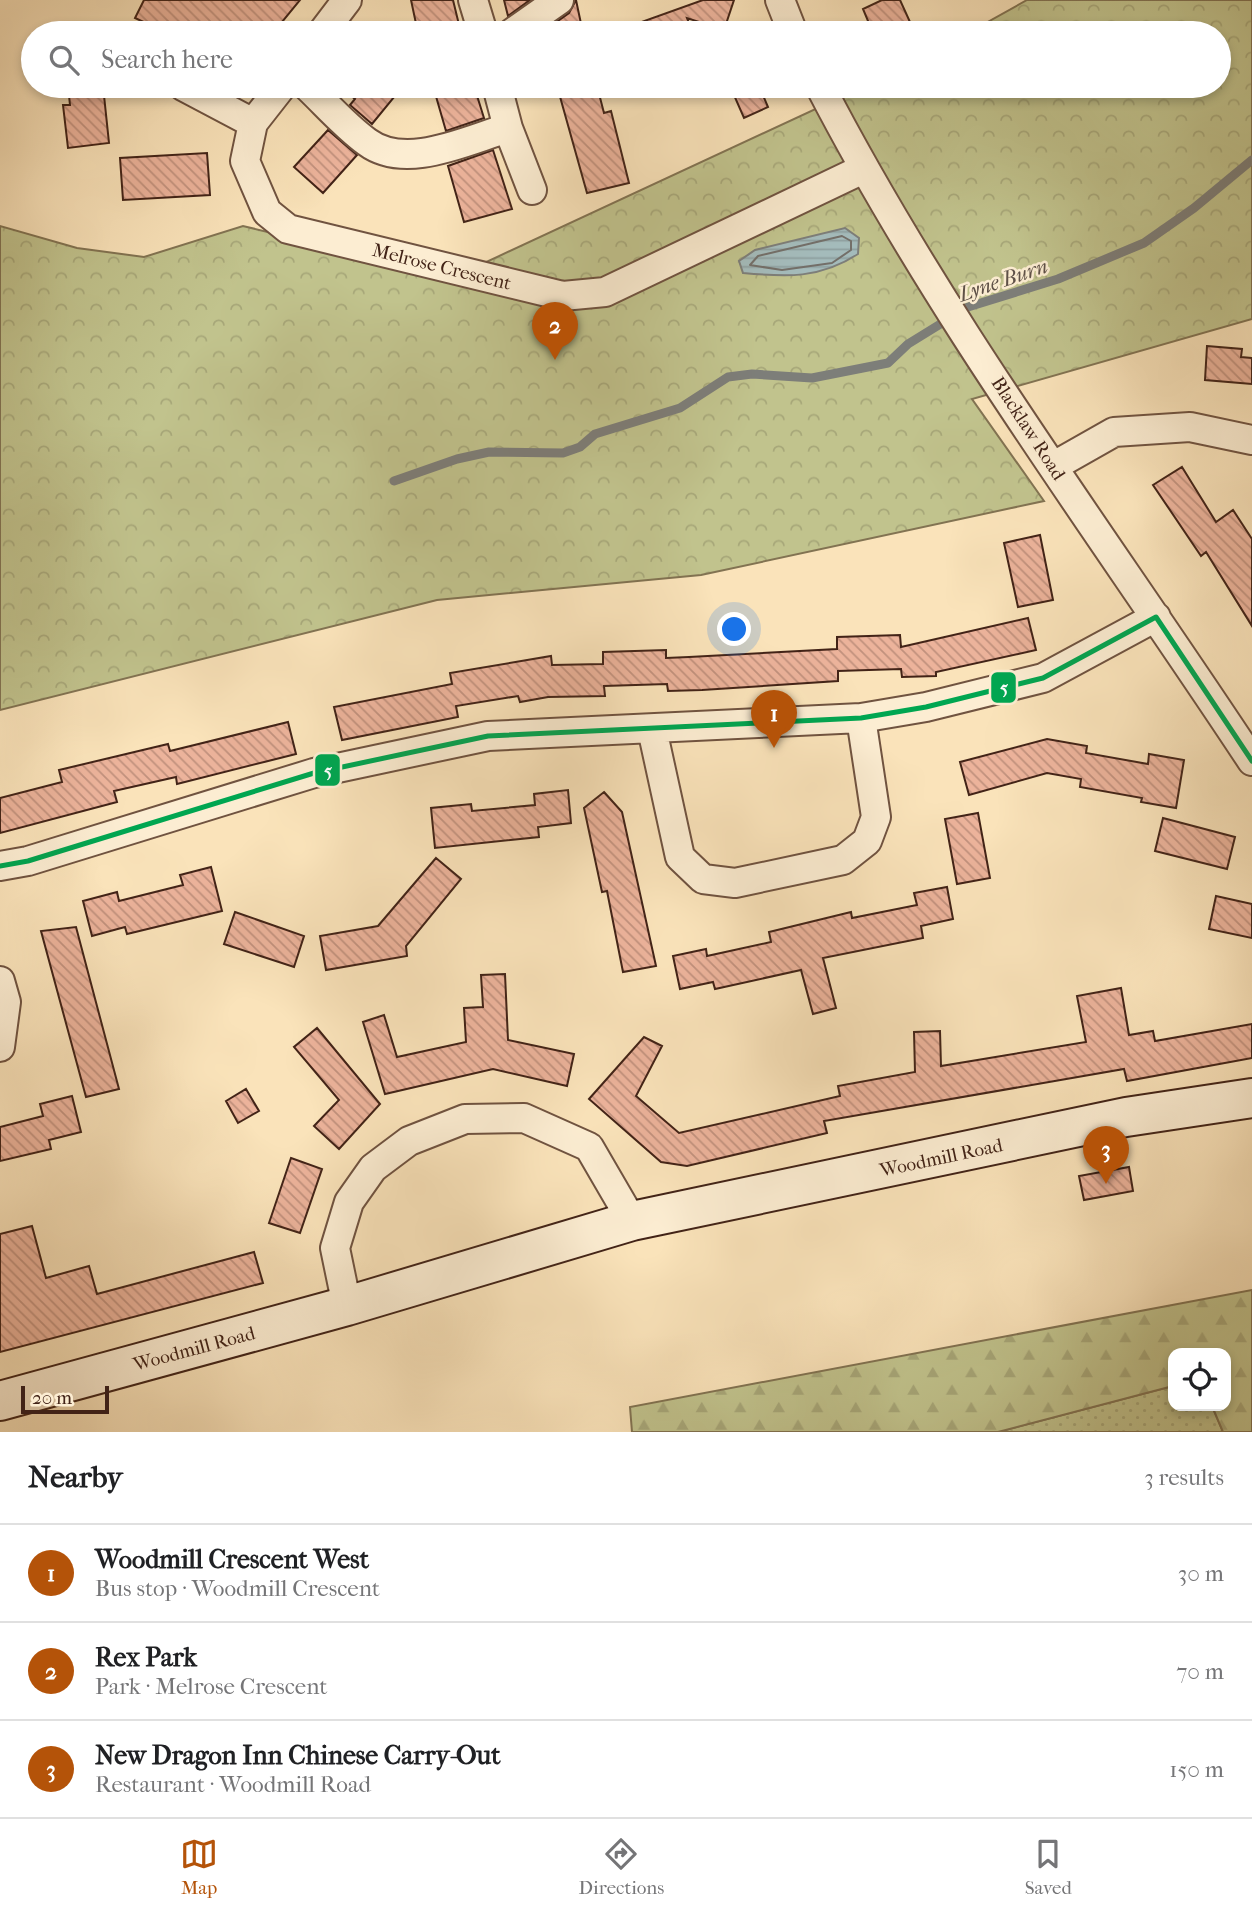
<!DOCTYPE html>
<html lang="en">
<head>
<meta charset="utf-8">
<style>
	:root { --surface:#fff; --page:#f2f2f2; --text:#202124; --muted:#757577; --line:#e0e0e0; --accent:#b45309 }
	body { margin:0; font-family:"IM FELL French Canon",serif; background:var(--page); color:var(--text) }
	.controls { position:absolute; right:21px; bottom:21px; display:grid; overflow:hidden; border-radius:14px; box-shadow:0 4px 10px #0003 }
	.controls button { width:63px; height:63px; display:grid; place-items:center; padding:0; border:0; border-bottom:2px solid var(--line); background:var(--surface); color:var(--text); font:35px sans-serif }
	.scale { position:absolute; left:21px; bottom:18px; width:88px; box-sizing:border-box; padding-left:7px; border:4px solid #422317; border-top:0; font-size:19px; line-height:24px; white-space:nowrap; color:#422317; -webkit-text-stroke:5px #fcedd2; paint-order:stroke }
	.you { position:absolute; left:735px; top:630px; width:24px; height:24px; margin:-18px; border:5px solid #fff; border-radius:50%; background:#1a73e8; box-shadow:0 0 0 10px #1a73e833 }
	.badge { display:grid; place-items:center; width:46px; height:46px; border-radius:50%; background:var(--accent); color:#fff; font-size:23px; font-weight:700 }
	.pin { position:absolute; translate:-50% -58px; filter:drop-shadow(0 2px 4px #0008) }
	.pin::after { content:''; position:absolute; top:37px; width:24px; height:21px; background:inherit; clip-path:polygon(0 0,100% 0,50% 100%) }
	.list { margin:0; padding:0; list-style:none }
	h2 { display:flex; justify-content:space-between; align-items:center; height:91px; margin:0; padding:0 28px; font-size:30px }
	h2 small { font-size:23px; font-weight:400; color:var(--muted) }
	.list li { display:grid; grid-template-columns:46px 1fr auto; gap:21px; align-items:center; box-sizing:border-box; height:98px; padding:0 28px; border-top:2px solid var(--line) }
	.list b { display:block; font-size:26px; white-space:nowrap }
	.list p { margin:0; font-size:23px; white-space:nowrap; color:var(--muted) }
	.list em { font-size:23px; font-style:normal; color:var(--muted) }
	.icon { flex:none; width:38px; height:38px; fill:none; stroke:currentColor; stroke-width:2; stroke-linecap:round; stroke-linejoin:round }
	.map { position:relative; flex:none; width:1252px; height:1432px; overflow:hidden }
	.search { position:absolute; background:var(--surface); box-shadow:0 4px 10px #0003; left:21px; right:21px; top:21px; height:77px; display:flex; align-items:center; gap:18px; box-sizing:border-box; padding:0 24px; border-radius:38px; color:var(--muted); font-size:26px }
	.sheet { height:385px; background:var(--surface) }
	nav { display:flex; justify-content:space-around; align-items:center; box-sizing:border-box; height:98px; border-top:2px solid var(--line); background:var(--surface); font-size:19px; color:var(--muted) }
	nav a { display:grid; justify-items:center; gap:4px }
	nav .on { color:var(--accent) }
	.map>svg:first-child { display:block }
	.grass { fill:url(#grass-dots); stroke:#827352; stroke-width:2 }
	.forest { fill:url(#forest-firs); stroke:#827352; stroke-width:2 }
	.park { fill:url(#park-crowns); stroke:#827352; stroke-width:2 }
	.water { fill:url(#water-rules); stroke:#7d7e79; stroke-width:2 }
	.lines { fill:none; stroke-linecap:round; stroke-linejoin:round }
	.shore { stroke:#736f69; stroke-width:2 }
	.stream { stroke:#7d7e79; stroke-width:9 }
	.building { fill:url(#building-back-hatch); stroke:#422317; stroke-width:2 }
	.street-casing { stroke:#705340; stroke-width:32 }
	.secondary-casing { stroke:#422317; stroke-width:42 }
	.street { stroke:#fcedd2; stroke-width:28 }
	.secondary { stroke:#fcedd2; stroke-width:38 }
	.bus-1-casing { stroke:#fcedd2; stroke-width:10 }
	.bus-1 { stroke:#00a651; stroke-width:5 }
	.labels { text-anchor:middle; stroke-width:5; stroke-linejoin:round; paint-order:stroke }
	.street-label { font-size:19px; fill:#422317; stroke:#fcedd2 }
	.water-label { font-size:21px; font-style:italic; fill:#5f5148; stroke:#fcedd2 }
	.line-badge { stroke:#fcedd2; stroke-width:2.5 }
	.badge-label { font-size:19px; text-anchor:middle; font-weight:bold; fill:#fff }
</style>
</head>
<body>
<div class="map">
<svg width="1252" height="1432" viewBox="0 0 1252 1432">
	<defs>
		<pattern id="grass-dots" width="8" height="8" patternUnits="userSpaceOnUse" patternTransform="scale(1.75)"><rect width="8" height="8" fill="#c1c38d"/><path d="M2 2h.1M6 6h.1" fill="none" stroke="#a7a779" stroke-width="1.8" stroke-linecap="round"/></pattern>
		<pattern id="forest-firs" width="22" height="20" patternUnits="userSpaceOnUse" patternTransform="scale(1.75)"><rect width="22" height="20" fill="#c1c38d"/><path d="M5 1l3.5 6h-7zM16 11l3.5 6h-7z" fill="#a7a779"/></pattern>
		<pattern id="park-crowns" width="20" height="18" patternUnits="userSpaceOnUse" patternTransform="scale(1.75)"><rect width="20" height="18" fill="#c1c38d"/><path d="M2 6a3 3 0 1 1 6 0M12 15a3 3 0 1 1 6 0" fill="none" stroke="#a7a779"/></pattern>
		<pattern id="water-rules" width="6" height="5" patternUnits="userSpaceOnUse" patternTransform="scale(1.75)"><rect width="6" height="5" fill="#a4bbbb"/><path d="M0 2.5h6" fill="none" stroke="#8ea0a0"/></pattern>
		<pattern id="building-back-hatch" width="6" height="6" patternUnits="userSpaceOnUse" patternTransform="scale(1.75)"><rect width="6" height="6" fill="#ecb39b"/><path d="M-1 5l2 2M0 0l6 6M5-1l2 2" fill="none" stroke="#c1917d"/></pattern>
	</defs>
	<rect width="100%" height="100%" fill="#fae3ba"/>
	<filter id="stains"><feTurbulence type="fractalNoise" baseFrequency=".00286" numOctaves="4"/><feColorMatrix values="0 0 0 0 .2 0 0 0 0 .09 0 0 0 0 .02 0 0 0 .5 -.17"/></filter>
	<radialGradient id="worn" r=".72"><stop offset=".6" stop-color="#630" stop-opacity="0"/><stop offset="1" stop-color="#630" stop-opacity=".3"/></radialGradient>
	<path class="grass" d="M1173 1386V1406H1212L1223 1432H998Z"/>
	<path class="forest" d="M1252 1290V1432H1223L1212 1406H1226V1353H1173V1386L998 1432H632L630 1407Z"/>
	<path class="park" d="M1027 0H1252V319L972 399 1044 501 701 575 437 600 0 710V226L77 248 144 257 243 226 454 277 865 86H1219V33H968Z"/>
	<path class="water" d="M845 228 859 238 858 254C820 279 786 277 743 273L739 261 755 250Z"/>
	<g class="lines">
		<path class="shore" d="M842 236 851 241V250L832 263 782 270 750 265 758 256Z"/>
		<path class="stream" d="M394 481 457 459 489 452 563 453 580 447 595 434 680 408 728 377 752 374 812 378 888 363 908 344 968 307 1058 279 1144 243 1194 208 1252 160"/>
	</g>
	<path class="building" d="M144 0H300L273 33H167L135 18Z
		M411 0H453L461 33H418Z
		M504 0H530L508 16Z
		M576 0 583 33H541L569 13Z
		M703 0H734L724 30 687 18 693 33H620L619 30Z
		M882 0H900L915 33H873L863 9Z
		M68 86H103L109 143 68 148 63 105H70Z
		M339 86H383L395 96 372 124 350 105 355 99Z
		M433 86H474L484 118 446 131Z
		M557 86H597L604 113 611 111 629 183 587 193Z
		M730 86H759L768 107 744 118Z
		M328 130 357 155 323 193 294 167Z
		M493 150 512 209 464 222 448 166Z
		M207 153 210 195 123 200 120 158Z
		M1207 346 1242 349 1241 357 1252 358V384L1205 380Z
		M1182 467 1216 522 1233 510 1252 539V626L1206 552 1201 556 1153 485Z
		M1040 535 1053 600 1018 607 1004 543Z
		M1028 618 1036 650 936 672V676L902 677 901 669 869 670 838 671V681L702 690 668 691 667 684 604 686 605 696 548 697 520 702 518 696 456 706 458 717 342 740 334 707 452 684 450 673 551 656 552 665 603 664V652L666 650V658L689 657 837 649V637L900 635 901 647Z
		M288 722 296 754 177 784 176 777 114 791 117 802 0 833V798L62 782 59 770 168 744 170 751Z
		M1047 739 1087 746 1086 753 1148 764 1149 754 1184 760 1176 808 1141 802 1142 798 1080 787 1081 779 1047 773 969 795 960 762Z
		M568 790 571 823 538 827 539 837 435 848 431 808 471 804 472 811 535 805 534 794Z
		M604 792 622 812 656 966 623 972 607 891 602 892 584 808Z
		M978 813 990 878 957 884 945 819Z
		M1163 818 1235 837 1227 869 1155 851Z
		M436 858 461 879 406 946 407 956 326 970 320 936 378 926Z
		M211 867 222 911 127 934 125 927 92 936 83 901 117 892 119 901 183 885 180 875Z
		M947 887 953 919 921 926 923 938 823 958 836 1008 813 1014 801 970 715 989 713 982 680 989 673 956 706 949 707 956 771 942 769 932 851 912 852 918 917 905 914 893Z
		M1216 896 1252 904V938L1209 929Z
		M235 912 304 936 294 967 224 944Z
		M76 927 119 1089 86 1097 41 931Z
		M505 974 508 1040 574 1054 567 1086 493 1069 385 1094 363 1022 384 1015 397 1057 466 1042 464 1008 483 1007 481 975Z
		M1121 988 1129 1035 1153 1031 1155 1041 1252 1024V1058L1127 1081 1124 1069 824 1121 827 1133 687 1166 661 1162 589 1099 644 1037 662 1046 636 1096 679 1133 840 1096 838 1086 915 1072 914 1032 940 1031 941 1066 1086 1042 1077 996Z
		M317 1028 380 1104 339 1149 314 1126 339 1100 294 1047Z
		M246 1089 259 1111 238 1123 226 1101Z
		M72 1096 81 1132 49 1140 51 1149 0 1161V1127L43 1116 40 1104Z
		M291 1158 322 1169 300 1233 269 1223Z
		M1129 1167 1133 1191 1084 1200 1079 1176Z
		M32 1226 46 1278 89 1266 97 1294 254 1252 263 1283 0 1352V1234Z"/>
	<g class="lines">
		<g class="street-casing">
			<path id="street" d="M473 0 483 33
				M780 0 793 33
				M322 33 347 0
				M512 33 559 0
				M183 86 253 123
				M282 86 253 123 245 161 267 212 288 229 563 296 605 292 863 169
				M307 86C326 104 345 126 367 142 406 171 467 140 508 128
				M497 86 508 128 532 190
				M820 86C942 322 1106 539 1252 761
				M1054 466 1114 432 1190 427 1252 440
				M652 729 680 857 703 879 735 883 843 860 867 841 876 817 861 718
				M0 866 28 861 314 773 488 736 861 718 926 707 1043 678 1156 617
				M0 981 6 1002 0 1047
				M347 1306 335 1248 349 1202 373 1168 409 1141 465 1119 524 1118 589 1147 632 1221"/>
		</g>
		<g class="secondary-casing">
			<path id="secondary" d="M0 1401 347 1306 632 1221 1126 1117 1252 1098"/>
		</g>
		<use href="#street" class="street"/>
		<use href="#secondary" class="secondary"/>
		<g class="bus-1-casing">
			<path id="bus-1" d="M0 866 28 861 314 773 488 736 861 718 926 707 1043 678 1156 617 1252 761"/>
		</g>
		<use href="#bus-1" class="bus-1"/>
	</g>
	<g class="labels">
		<g class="street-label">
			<text transform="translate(442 266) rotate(14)" y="7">Melrose Crescent</text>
			<text transform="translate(1029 428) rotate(57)" y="7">Blacklaw Road</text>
			<text transform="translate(941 1157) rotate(-12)" y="7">Woodmill Road</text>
			<text transform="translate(194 1348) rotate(-15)" y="7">Woodmill Road</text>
		</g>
		<g class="water-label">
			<text transform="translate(1003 280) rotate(-19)" y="7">Lyne Burn</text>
		</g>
	</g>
	<g class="line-badge">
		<rect x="990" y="671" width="27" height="33" rx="7" fill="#00a651"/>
		<rect x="314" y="753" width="27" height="34" rx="7" fill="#00a651"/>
	</g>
	<g class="badge-label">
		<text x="1004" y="694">5</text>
		<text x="328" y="777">5</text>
	</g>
	<rect width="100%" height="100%" filter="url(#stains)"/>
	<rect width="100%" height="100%" fill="url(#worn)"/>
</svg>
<div class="controls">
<button><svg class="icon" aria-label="locate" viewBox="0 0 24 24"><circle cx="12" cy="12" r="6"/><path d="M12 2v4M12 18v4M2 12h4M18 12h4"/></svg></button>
</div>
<div class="scale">20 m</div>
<div class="you"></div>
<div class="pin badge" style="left:774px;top:748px">1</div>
<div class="pin badge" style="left:555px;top:360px">2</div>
<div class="pin badge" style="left:1106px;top:1184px">3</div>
<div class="search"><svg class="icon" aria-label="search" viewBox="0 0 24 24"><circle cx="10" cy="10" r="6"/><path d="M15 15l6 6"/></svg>Search here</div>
</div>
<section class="sheet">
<h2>Nearby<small>3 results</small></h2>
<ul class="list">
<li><span class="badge">1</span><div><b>Woodmill Crescent West</b><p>Bus stop · Woodmill Crescent</p></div><em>30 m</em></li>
<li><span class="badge">2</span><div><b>Rex Park</b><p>Park · Melrose Crescent</p></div><em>70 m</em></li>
<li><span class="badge">3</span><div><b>New Dragon Inn Chinese Carry-Out</b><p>Restaurant · Woodmill Road</p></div><em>150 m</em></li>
</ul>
</section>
<nav>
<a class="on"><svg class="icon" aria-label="map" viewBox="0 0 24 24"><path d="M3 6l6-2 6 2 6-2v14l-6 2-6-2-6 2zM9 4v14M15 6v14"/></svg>Map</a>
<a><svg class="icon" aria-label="directions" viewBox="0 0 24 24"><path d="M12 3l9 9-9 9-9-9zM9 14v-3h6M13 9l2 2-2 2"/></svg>Directions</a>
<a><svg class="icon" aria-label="saved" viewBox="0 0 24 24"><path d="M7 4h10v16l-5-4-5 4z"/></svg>Saved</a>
</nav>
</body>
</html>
